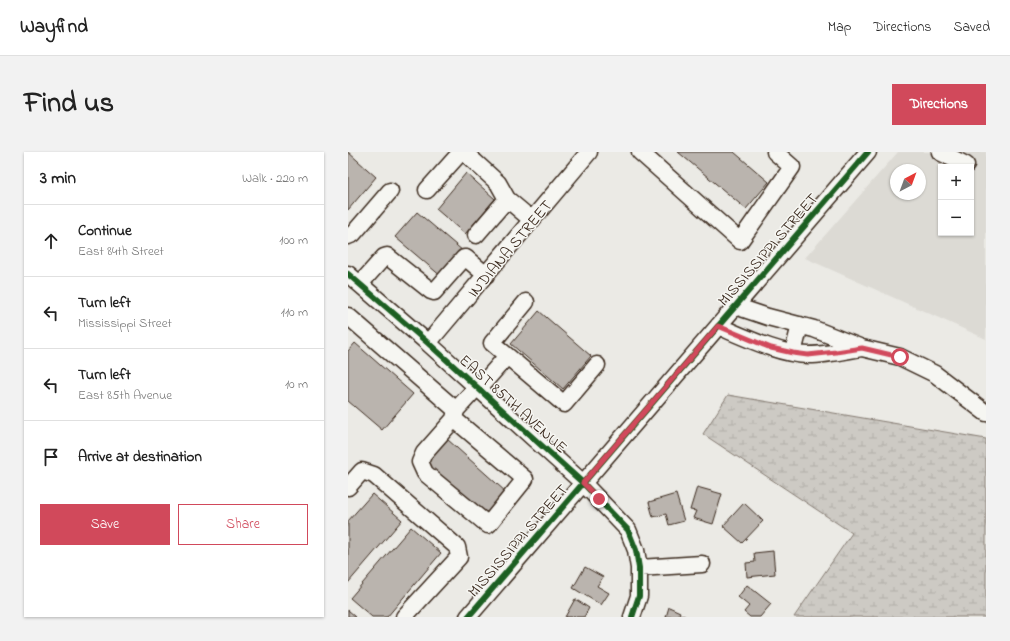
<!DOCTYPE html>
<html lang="en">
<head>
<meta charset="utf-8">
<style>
	:root { --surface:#fff; --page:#f2f2f2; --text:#222; --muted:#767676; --line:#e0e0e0; --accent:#d1495b }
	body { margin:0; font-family:"Indie Flower",sans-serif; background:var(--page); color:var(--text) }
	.controls { position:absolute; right:12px; top:12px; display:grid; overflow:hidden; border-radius:0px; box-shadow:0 1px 3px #0004 }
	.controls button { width:36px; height:36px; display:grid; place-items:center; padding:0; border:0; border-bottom:1px solid var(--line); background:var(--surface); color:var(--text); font:20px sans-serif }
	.compass { position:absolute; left:542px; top:12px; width:36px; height:36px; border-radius:50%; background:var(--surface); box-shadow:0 1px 3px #0004; rotate:41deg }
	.stop { position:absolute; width:12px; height:12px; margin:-9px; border:3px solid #d1495b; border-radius:50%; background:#fff }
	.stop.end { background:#d1495b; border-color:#fff; box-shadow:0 1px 4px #0008 }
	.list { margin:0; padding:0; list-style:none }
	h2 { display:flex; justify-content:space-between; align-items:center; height:52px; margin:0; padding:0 16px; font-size:17px }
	h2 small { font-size:13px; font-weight:400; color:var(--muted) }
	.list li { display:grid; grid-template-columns:26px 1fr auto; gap:12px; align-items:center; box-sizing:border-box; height:72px; padding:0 16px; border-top:1px solid var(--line) }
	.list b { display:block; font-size:15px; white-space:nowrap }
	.list p { margin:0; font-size:13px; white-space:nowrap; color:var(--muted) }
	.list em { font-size:13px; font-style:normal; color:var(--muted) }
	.actions { display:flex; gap:8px; padding:12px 16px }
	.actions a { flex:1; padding:9px 0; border:1px solid var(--accent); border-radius:0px; text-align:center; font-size:14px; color:var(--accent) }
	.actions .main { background:var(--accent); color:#fff }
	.icon { flex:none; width:22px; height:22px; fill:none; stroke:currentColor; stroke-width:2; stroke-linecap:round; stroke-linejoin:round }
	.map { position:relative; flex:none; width:638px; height:465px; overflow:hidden; border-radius:0px }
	header { display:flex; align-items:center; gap:24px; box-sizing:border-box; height:56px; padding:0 20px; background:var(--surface); border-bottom:1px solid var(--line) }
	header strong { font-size:19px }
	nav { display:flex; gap:22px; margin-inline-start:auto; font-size:14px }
	.intro { display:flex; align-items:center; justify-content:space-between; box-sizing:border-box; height:96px; padding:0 24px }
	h1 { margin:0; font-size:28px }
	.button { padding:10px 18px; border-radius:0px; background:var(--accent); color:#fff; font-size:14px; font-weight:700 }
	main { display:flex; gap:24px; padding:0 24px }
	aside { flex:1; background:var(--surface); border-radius:0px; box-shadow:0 1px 3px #0004 }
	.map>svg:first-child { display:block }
	.built { fill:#dcdad4; fill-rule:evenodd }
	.wetland { fill:url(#wetland-marsh); stroke:#847a71 }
	.building { fill:#bab4ae; stroke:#3b2a1e }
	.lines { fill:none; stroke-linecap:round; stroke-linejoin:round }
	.minor-casing { stroke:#3b2a1e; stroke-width:19 }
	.minor { stroke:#f6f6f2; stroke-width:16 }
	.cycleway-casing { stroke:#f6f6f2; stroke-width:8 }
	.cycleway { stroke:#1b5e20; stroke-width:6 }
	.route { stroke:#d1495b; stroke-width:5 }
	.labels { text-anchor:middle; stroke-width:3; stroke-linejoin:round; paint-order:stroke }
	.street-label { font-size:16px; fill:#3b2a1e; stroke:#f6f6f2 }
</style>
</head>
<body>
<header>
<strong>Wayfind</strong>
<nav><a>Map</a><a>Directions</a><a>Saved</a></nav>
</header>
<div class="intro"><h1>Find us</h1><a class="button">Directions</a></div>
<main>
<aside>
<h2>3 min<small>Walk · 220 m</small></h2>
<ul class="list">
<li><svg class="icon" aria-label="ahead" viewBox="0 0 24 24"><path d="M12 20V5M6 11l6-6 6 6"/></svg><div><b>Continue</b><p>East 84th Street</p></div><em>100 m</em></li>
<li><svg class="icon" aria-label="left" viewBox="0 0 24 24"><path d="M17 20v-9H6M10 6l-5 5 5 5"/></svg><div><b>Turn left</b><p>Mississippi Street</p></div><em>110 m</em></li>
<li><svg class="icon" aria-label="left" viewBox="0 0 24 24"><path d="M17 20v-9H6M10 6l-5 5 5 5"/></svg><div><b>Turn left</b><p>East 85th Avenue</p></div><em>10 m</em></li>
<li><svg class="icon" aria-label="arrive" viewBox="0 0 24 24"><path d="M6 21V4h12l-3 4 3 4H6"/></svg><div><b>Arrive at destination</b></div></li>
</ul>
<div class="actions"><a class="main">Save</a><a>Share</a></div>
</aside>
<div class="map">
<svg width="638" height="465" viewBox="0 0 638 465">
	<defs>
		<pattern id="wetland-marsh" width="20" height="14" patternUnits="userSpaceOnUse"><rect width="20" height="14" fill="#cdcac4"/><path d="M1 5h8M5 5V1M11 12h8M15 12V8" fill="none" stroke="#b1aea8"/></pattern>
	</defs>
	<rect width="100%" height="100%" fill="#ebeae5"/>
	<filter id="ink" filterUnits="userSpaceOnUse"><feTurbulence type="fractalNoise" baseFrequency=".025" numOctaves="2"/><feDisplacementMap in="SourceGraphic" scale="8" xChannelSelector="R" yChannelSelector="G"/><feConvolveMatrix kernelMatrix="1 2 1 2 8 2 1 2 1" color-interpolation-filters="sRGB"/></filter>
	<g filter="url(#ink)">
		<path class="built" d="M550 0H638V187L457 106ZM593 15H623V81H593ZM548 18H572V42H548Z"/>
		<path class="wetland" d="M380 243 638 287V465H446L504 381 355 282Z"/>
		<path class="building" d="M0 0 28 25 0 58Z
			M330 0H386L421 30 398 57Z
			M118 21 147 47 117 82 88 57Z
			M69 60 115 99 94 125 47 85Z
			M191 159 243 204 215 237 163 192Z
			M7 191 65 242 34 278 0 249V199Z
			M99 287 158 340 135 365 76 312Z
			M349 335 374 342 365 372 345 366 348 359 342 358Z
			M24 342 54 368 0 431V369Z
			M328 342 336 369 321 373 318 362 305 365 301 350Z
			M396 351 415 369 394 391 375 374Z
			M63 375 93 401 39 465H24L2 446Z
			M425 399 427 422 399 425 398 411 407 410 406 401Z
			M237 415 255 425 249 434 261 441 253 453 225 436Z
			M399 433 423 452 412 465H402L396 460 401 454 390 445Z
			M227 447 241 456 236 465H217Z
			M321 455 332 460 331 462 339 465H318Z
			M0 458 8 465H0Z"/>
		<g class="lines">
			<g class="minor-casing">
				<path id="minor" d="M116 0 150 31 159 47 184 68
					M292 0 392 89 444 15 427 0
					M592 0 618 13
					M79 38 113 0
					M128 83 159 47
					M0 84 5 82 42 39
					M0 122 80 191 235 331 280 378 288 398 291 416V444L284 465
					M12 132 36 105 39 104 83 139 86 140 116 106H118L138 123
					M178 150 144 191 216 252 249 213
					M387 154 420 165 466 177 514 196 552 205 587 222 638 261
					M0 164 108 258 106 267 76 301 72 310 77 321 140 373 177 327 106 267
					M370 174C396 185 433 203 461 203 478 203 496 199 513 196
					M80 191 241 0
					M445 201 452 173
					M131 236 159 204
					M108 258 129 235
					M0 335 14 319 26 323 109 395 111 405 56 465
					M291 416 354 412
					M120 465 520 0"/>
			</g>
			<use href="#minor" class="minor"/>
			<g class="cycleway-casing">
				<path id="cycleway" d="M0 122 80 191 235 331 280 378 288 398 291 416V444L284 465
					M120 465 520 0"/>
			</g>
			<use href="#cycleway" class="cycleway"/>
		</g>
	</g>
	<g class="lines" filter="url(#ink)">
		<path class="route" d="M251 347 235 331 370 174 423 196 445 201 460 203 488 200 514 196 552 205"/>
	</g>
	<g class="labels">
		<g class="street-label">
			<text transform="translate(161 96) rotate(-50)" y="6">INDIANA STREET</text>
			<text transform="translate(419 97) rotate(-49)" y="6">MISSISSIPPI STREET</text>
			<text transform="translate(166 251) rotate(42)" y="6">EAST 85TH AVENUE</text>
			<text transform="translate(169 388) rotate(-49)" y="6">MISSISSIPPI STREET</text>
		</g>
	</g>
</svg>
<div class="controls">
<button>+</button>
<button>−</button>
</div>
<svg class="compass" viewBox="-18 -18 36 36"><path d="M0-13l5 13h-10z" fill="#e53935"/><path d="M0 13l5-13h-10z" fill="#767676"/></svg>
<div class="stop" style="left:552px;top:205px"></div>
<div class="stop end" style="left:251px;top:347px"></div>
</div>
</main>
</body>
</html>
